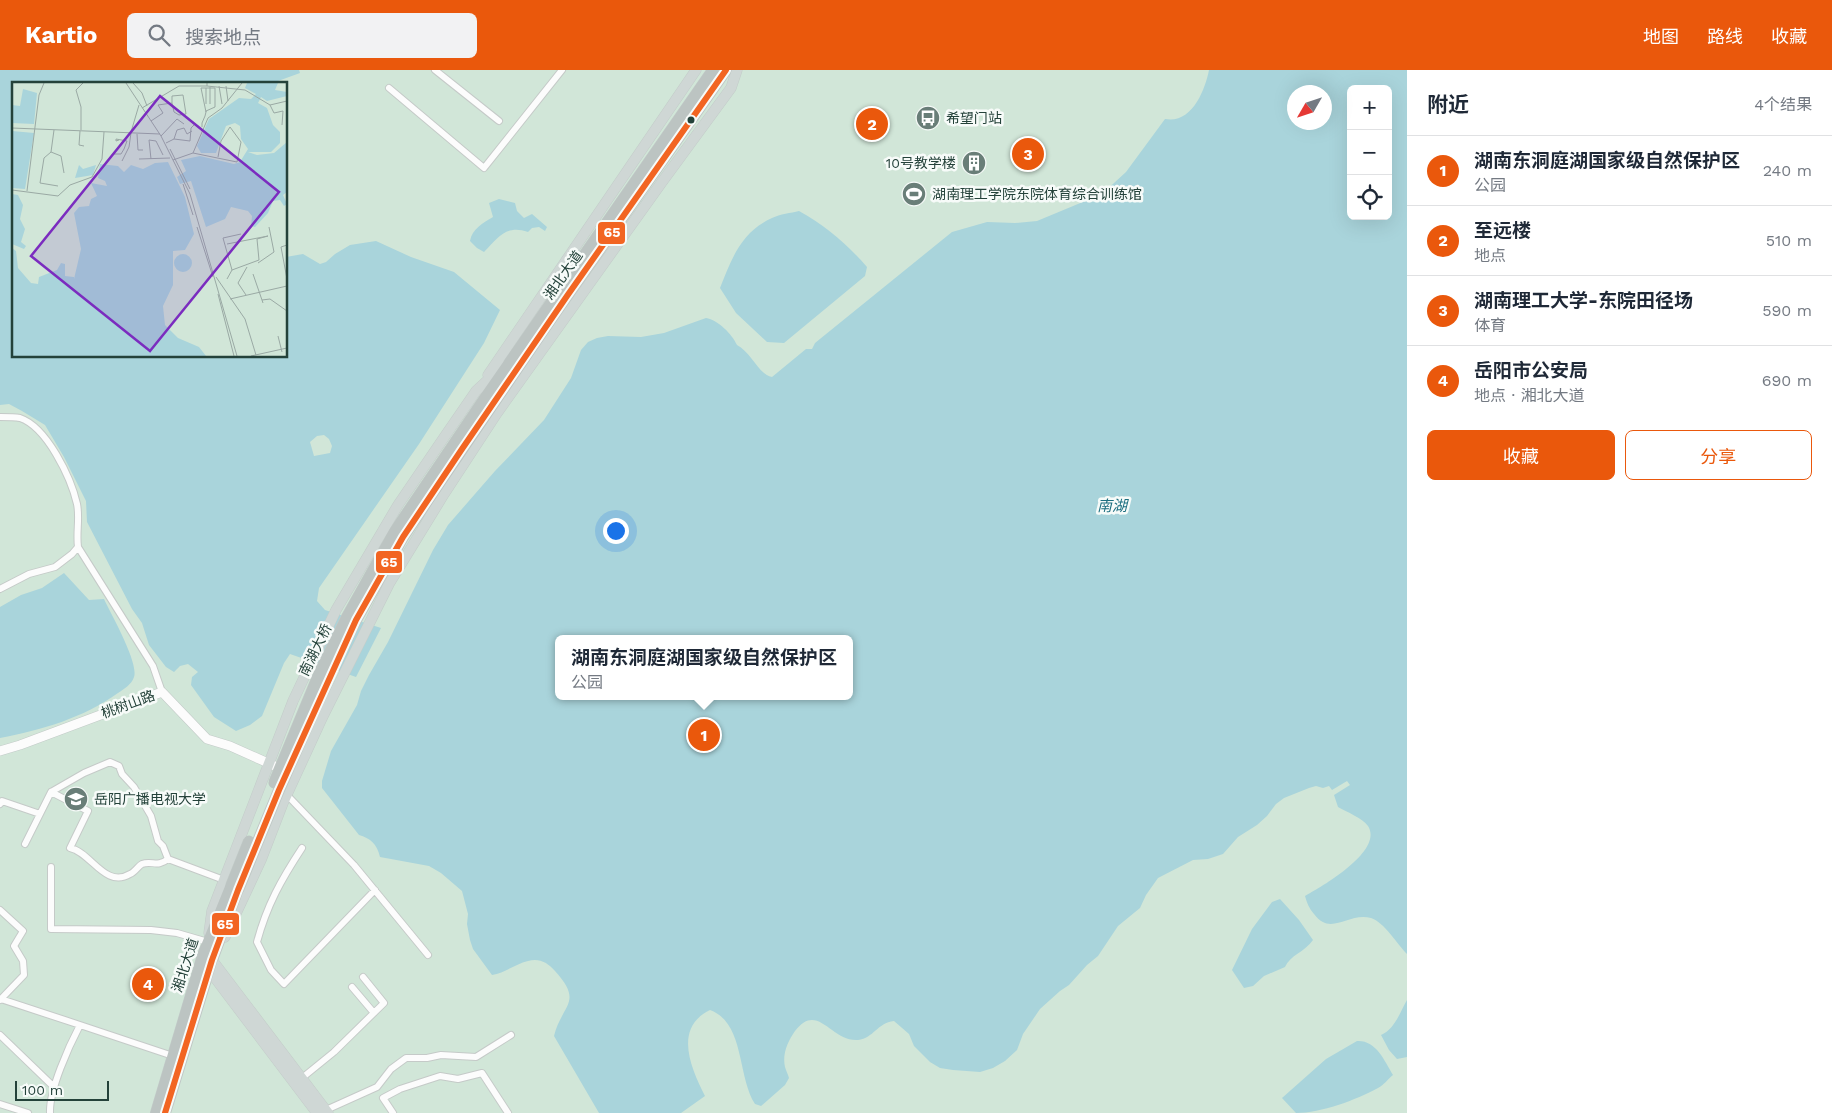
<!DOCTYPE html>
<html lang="zh">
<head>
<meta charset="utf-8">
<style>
	:root { --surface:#fff; --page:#f2f2f3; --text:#1f2937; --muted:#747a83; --line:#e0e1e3; --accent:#ea580c }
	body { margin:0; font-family:"Work Sans","Noto Sans SC",sans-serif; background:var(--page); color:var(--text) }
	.controls { position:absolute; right:15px; top:15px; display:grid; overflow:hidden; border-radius:8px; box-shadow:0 5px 20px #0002 }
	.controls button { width:45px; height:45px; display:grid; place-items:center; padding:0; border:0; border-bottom:1px solid var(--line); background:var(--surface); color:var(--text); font:25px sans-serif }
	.compass { position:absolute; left:1287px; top:15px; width:45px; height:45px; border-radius:50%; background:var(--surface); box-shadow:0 5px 20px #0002; rotate:231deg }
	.scale { position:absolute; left:15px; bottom:12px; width:94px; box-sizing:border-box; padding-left:5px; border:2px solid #24423a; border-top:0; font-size:14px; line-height:18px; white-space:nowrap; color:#24423a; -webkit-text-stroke:4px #f7fbf9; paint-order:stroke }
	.you { position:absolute; left:615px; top:460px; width:18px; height:18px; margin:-12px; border:4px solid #fff; border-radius:50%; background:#1a73e8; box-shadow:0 0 0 8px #1a73e833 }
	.badge { display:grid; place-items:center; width:32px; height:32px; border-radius:50%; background:var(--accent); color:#fff; font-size:16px; font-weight:700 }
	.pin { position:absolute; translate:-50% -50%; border:2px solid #fff; box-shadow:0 1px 5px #0006 }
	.popup { position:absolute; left:555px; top:565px; width:298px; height:65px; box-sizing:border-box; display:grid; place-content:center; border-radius:8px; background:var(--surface); filter:drop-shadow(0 1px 4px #0005); font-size:16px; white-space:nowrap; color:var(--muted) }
	.popup b { font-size:19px; color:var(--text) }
	.popup::after { content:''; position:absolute; left:50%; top:100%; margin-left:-10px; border:10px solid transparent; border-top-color:var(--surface) }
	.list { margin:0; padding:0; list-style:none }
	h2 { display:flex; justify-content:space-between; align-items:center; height:65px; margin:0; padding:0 20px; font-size:21px }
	h2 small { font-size:16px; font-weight:400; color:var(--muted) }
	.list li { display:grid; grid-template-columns:32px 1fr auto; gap:15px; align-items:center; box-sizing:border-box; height:70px; padding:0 20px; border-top:1px solid var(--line) }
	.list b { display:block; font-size:19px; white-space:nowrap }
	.list p { margin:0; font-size:16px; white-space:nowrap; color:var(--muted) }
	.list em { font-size:16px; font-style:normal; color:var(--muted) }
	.actions { display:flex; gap:10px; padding:15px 20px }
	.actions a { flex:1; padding:11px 0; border:1px solid var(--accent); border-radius:8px; text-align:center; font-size:18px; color:var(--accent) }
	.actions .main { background:var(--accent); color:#fff }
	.icon { flex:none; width:28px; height:28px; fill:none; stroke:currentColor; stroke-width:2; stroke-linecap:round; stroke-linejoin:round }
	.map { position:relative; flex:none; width:1407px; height:1043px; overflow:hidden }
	header { display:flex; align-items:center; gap:30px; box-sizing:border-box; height:70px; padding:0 25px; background:var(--accent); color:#fff }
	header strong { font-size:24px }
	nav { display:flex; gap:28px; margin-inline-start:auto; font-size:18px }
	.search { width:350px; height:45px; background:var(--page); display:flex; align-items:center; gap:12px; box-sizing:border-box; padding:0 18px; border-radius:8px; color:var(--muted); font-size:19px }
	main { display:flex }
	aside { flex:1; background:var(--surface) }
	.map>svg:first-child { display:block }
	.green { fill:#d1e6d8; fill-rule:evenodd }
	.water { fill:#a9d4db; fill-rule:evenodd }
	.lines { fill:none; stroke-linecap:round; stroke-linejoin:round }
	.street-casing { stroke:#c5cac8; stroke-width:8 }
	.secondary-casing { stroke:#c3cbc8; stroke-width:10 }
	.primary-casing { stroke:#c3ccc9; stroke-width:11 }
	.highway-casing { stroke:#c3ccc9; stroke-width:12 }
	.street { stroke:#fcfcfc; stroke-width:6 }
	.secondary { stroke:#fcfcfc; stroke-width:9 }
	.primary { stroke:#cfd7d5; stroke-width:10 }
	.highway { stroke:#bcc4c2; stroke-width:11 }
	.highway-bridge-casing { stroke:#c3ccc9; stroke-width:12; stroke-linecap:butt }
	.highway-bridge { stroke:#bcc4c2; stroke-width:11 }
	.bus-1-casing { stroke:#f7fbf9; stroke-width:10 }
	.bus-1 { stroke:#f26522; stroke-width:6 }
	.bus-dot { fill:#24423a; stroke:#f7fbf9; stroke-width:2 }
	.labels { text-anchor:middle; stroke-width:5; stroke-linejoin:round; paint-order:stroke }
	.poi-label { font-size:14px; fill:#24423a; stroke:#f7fbf9; text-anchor:start }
	.street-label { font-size:14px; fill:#24423a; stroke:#f7fbf9 }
	.water-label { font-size:15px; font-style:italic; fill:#1c6f80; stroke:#f7fbf9 }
	.inset-road { fill:none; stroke:#9aa9a4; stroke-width:1 }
	.view { fill:#7b2cbf; fill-opacity:0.15; stroke:#7b2cbf; stroke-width:2.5 }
	.inset-edge { fill:none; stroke:#24423a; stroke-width:2.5 }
	.line-badge { stroke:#f7fbf9; stroke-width:2 }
	.badge-label { font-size:14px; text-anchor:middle; font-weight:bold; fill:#fff }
</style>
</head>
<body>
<header>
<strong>Kartio</strong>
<div class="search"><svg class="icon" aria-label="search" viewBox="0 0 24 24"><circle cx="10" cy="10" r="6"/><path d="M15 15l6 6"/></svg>搜索地点</div>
<nav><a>地图</a><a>路线</a><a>收藏</a></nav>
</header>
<main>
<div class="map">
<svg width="1407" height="1043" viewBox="0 0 1407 1043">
	<rect width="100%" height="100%" fill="#e8edeb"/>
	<path class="green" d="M0 0H1407V1043H0ZM14 14H286V286H14ZM1351 19H1388V146H1351ZM1294 22H1324V52H1294ZM559 569H849V626H559Z"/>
	<path class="water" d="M0 0H299L300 3 278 11 274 14H14V286H286V187L303 184 320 194 326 192 335 184 350 175 376 171 411 187 454 202 500 240 484 273 419 374 319 518 317 531 325 540 381 558 356 607 290 584 284 593 262 646 250 655 236 661 214 647 191 615 192 607 198 602 188 594 180 596 174 602 166 597 149 575 142 553 132 539 87 452 86 431 64 387 45 355 22 341 9 334 0 335ZM324 365 329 369 332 376 330 383 314 386 310 372 317 366Z
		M1209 0H1407V884C1397 874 1384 852 1371 848 1348 842 1331 867 1314 844 1309 838 1307 833 1305 826 1321 817 1384 781 1368 756 1362 748 1347 742 1338 737L1334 725 1350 715 1347 711 1332 720 1329 716 1323 718 1316 716 1309 718 1284 728 1276 734 1267 746 1257 755 1238 767 1223 784 1208 789 1193 790 1158 808 1146 825 1140 838 1118 856 1098 886 1087 895 1069 915 1060 921 1040 939 1023 964 1017 980 1005 991 993 998 980 1002 953 1000 940 998 930 992 914 976 909 964 894 951C877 953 874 968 858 970 831 972 818 931 795 961 788 971 782 984 785 997 786 1001 788 1004 789 1008L785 1015 761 1036 755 1034C737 1006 745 953 710 940 673 958 691 998 705 1026L681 1043H599L554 966C562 934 584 933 555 901 547 892 539 888 528 891 515 894 505 903 492 905L473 879 470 870 467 854 468 844 462 821 441 803 429 796 380 787C377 774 370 768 359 765L322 718V711L331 681 357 635 361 621 369 605 388 572 433 480 448 455 495 401 544 350 571 308 581 280 588 272 597 268 608 266 641 267 664 263 706 248C718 250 732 264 737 275 751 282 759 305 772 307L806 279H812L815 273 952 162 987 152 1015 153 1037 151 1102 124 1126 102 1165 49C1192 54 1205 20 1209 0ZM1351 19H1388V146H1351ZM1294 22H1324V52H1294ZM559 569H849V626H559Z
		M499 129 515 133 517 141 524 148 532 144 547 157 545 161 539 157 532 158 528 162C506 154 498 168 484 182L477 178 470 171C472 159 483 153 493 147L489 133Z
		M799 141C826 156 847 174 867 197L865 206 784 273 767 272 736 243 720 218C732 188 741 162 772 148 780 144 791 143 799 141Z
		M64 503 89 530 104 529C111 544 139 593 134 607 132 614 124 619 118 623 83 648 42 660 0 668V537L21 525 42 518Z
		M1280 829 1299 850 1313 870C1305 882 1290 885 1285 897L1264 906 1253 916 1244 918 1232 900 1252 859 1272 832Z
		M1407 930V987L1397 989 1389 980 1381 965C1395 959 1400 942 1407 930Z
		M1357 971C1376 970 1384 990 1393 1005 1388 1009 1384 1015 1378 1018 1356 1030 1321 1043 1296 1043L1282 1028 1326 989Z"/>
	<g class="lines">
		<g class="street-casing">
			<path id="street" d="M435 0 499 51
				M389 18 484 98 562 0
				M0 347C6 347 14 347 20 348 47 357 71 408 77 434 80 448 76 462 78 477L153 596 162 622
				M0 519 29 504 55 497 72 484 78 477
				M51 722 88 741 70 778C91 782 105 819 130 804 135 802 138 796 142 794 152 790 157 798 168 789
				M287 725 354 795 428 885
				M0 734 2 731 40 744 51 722 84 703 110 692 119 696 122 704 134 717 151 746 158 771 163 776 168 789 224 810
				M25 774 40 744
				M302 778C281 810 267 835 257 872L271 900 284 914 375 820
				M51 797V859L151 860 177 863 208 872
				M0 840 23 861 14 876 23 891 24 905 0 930
				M352 917 374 943
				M1 929 80 955
				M0 965 55 1018
				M302 1008 334 982 384 933 363 907
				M0 1034 28 1043
				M326 1040 377 1017 391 999 406 988H427L441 985 476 987 511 965
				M50 1043C49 1020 69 976 80 955L173 986
				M393 1043 383 1028 400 1019 440 1006 458 1009 482 1003 508 1043"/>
		</g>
		<g class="secondary-casing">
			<path id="secondary" d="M0 681 20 675 162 622 207 669 230 676 286 701"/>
		</g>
		<g class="primary-casing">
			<path id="primary" d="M488 305 696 0
				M209 863 212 841 293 631 336 540 398 435 445 366 476 321 503 296
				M225 867 261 790 283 733 323 646 389 514 444 424 497 343 662 112 731 18 737 0
				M208 888 212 890 328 1043
				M203 898 209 900 317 1043"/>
		</g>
		<g class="highway-casing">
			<path id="highway" d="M319 604 347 547 395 461 489 322 713 0
				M328 609 356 550 403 467 567 226 726 0
				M156 1043 203 885 231 816
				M165 1043 212 890 238 820"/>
		</g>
		<use href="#street" class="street"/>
		<use href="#secondary" class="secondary"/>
		<use href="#primary" class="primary"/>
		<use href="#highway" class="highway"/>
		<g class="highway-bridge-casing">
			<path id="highway-bridge" d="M274 713 319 604
				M231 816 249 771
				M238 820 279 720 328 609"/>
		</g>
		<use href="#highway-bridge" class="highway-bridge"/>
		<g class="bus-1-casing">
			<path id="bus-1" d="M165 1043 212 890 238 820 279 720 356 550 403 467 462 379 567 226 726 0"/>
		</g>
		<use href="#bus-1" class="bus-1"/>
	</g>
	<defs>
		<g id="bus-disc" transform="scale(1.25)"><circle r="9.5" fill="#697e78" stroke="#f7fbf9"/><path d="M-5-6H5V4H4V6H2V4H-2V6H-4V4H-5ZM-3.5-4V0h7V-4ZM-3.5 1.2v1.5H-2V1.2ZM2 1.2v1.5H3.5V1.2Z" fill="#fff"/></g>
		<g id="building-disc" transform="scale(1.25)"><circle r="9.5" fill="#697e78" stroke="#f7fbf9"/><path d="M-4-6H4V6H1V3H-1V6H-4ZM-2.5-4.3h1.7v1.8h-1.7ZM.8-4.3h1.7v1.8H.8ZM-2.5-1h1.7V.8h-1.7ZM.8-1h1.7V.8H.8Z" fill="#fff"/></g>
		<g id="stadium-disc" transform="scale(1.25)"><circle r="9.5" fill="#697e78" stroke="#f7fbf9"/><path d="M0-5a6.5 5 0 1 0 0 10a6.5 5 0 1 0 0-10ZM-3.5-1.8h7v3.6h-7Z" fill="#fff"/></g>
		<g id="university-disc" transform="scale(1.25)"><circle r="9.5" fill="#697e78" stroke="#f7fbf9"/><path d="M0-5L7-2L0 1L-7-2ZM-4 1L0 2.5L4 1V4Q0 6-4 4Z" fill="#fff"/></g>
	</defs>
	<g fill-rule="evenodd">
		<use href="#bus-disc" x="928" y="48"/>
		<use href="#building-disc" x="974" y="93"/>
		<use href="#stadium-disc" x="914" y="124"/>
		<use href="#university-disc" x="76" y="729"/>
	</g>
	<circle class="bus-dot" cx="691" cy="50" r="4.5"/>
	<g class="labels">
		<g class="poi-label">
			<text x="946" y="53">希望门站</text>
			<text x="956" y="98" text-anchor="end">10号教学楼</text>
			<text x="932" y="129">湖南理工学院东院体育综合训练馆</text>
			<text x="94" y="734">岳阳广播电视大学</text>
		</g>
		<g class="street-label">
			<text transform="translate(563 205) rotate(-55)" y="5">湘北大道</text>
			<text transform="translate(315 580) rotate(-64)" y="5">南湖大桥</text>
			<text transform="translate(128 634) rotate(-20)" y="5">桃树山路</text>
			<text transform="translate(185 895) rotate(-72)" y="5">湘北大道</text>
		</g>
		<g class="water-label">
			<text x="1112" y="441">南湖</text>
		</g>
	</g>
	<g transform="translate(12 12)">
		<rect width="275" height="275" fill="#e8edeb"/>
		<path d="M0 1H275V274H0Z" fill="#d1e6d8"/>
		<path d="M235 1H266L263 8 275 10V14L255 19 249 15 246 21 255 26 261 43 268 50V61L259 70H236L245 73 262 71 275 60V110L271 113 275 122 272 124 268 118 261 119 256 131 243 145 239 144 240 134 236 129 219 125 213 137 194 145 179 99 168 102 165 95 174 89 169 78 188 74 222 82 228 80 236 67 229 57 228 44 223 41 214 44 204 71H189L185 64 197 37 227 16 239 17 244 12 233 6ZM11 7 25 11 22 42 0 41V23L8 24ZM0 49 22 51 13 107 0 106ZM156 80 173 115 182 152 173 168 161 169V203L151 224 153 243 166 256 187 265 194 274H0V166L4 169 6 186 19 201 26 202 27 195 45 188 49 181 53 182V194L62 195V197L69 167 62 131 67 125 77 124 79 117 85 114 79 101 95 104 93 99 86 96 88 82 106 84 112 90 119 83 131 87 143 81ZM67 83 71 87 84 83 81 93 63 96ZM0 112 6 113 11 123 8 137 13 147 9 160 14 164 12 167 0 162ZM162 181a9 9 0 1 1 18 0a9 9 0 1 1-18 0Z" fill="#a9d4db"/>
		<path class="inset-road" d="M114 1 149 54 178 112 225 274M121 1 130 11 135 24M195 1V4L233 8 258 23 262 31 271 29 270 43M207 4 210 22M214 4 216 19M194 22V6M198 22V5M146 23 160 21V14L171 13 174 32 167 33 162 30 160 21M258 23 275 19M130 26 167 4H195M139 39 151 31 146 23M190 45V41L193 34 194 30V29L203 25V6H189L194 30M0 46 148 52M42 48 39 70 32 76 28 101 46 104M69 48V25L64 8 71 1M68 49 67 63 72 64M119 50 127 23M125 52 126 68H131M149 54 165 37 172 42M162 57 165 48 172 46 175 52 180 49M154 61 162 57 178 59 179 46 183 42M158 67 178 107M39 70 49 74 52 91M181 71 225 80 229 60 218 45 209 59 206 75M101 72H109L112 67 115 59 104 57V59L107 58M127 77 158 76M139 77 137 58 144 59 151 73M161 78 181 71 196 36 210 26 230 1M110 79 117 65 119 51M171 102 181 133M0 108 46 114 58 103 80 95 90 77 92 50M15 109 27 13 32 1M185 145 201 195M275 163 269 165 275 197M246 181 262 170 257 145M220 188 211 156 229 152M241 192 251 221M204 195 233 237 244 273M215 197 220 188 247 178 245 157 256 154 215 162M206 212 222 274M234 213 226 201 235 185M218 217 275 204M250 218 258 217 275 229M266 254 270 270M239 274 275 266"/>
		<path class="view" d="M148 14 267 110 138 269 19 174Z"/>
		<rect width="275" height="275" class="inset-edge"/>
	</g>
	<g class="line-badge">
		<rect x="597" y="151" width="29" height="24" rx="5" fill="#f26522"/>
		<rect x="375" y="480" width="28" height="24" rx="5" fill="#f26522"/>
		<rect x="211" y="842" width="29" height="24" rx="5" fill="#f26522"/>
	</g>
	<g class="badge-label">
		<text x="612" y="167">65</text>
		<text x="389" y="497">65</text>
		<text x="225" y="859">65</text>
	</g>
</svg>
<div class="controls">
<button>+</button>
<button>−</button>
<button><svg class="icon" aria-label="locate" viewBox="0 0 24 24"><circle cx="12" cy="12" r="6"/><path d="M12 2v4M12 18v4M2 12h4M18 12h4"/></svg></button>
</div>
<svg class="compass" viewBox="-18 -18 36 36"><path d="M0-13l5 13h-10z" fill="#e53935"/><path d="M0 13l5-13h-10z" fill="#747a83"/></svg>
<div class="scale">100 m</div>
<div class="you"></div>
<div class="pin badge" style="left:704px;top:665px">1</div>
<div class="popup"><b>湖南东洞庭湖国家级自然保护区</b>公园</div>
<div class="pin badge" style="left:872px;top:54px">2</div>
<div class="pin badge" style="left:1028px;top:84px">3</div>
<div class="pin badge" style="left:148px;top:914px">4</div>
</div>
<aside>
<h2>附近<small>4个结果</small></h2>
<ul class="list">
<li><span class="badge">1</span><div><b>湖南东洞庭湖国家级自然保护区</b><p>公园</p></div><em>240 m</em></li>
<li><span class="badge">2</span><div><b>至远楼</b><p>地点</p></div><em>510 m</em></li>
<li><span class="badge">3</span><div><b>湖南理工大学-东院田径场</b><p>体育</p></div><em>590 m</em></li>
<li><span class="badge">4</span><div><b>岳阳市公安局</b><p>地点 · 湘北大道</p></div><em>690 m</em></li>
</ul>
<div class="actions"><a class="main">收藏</a><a>分享</a></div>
</aside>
</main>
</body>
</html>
